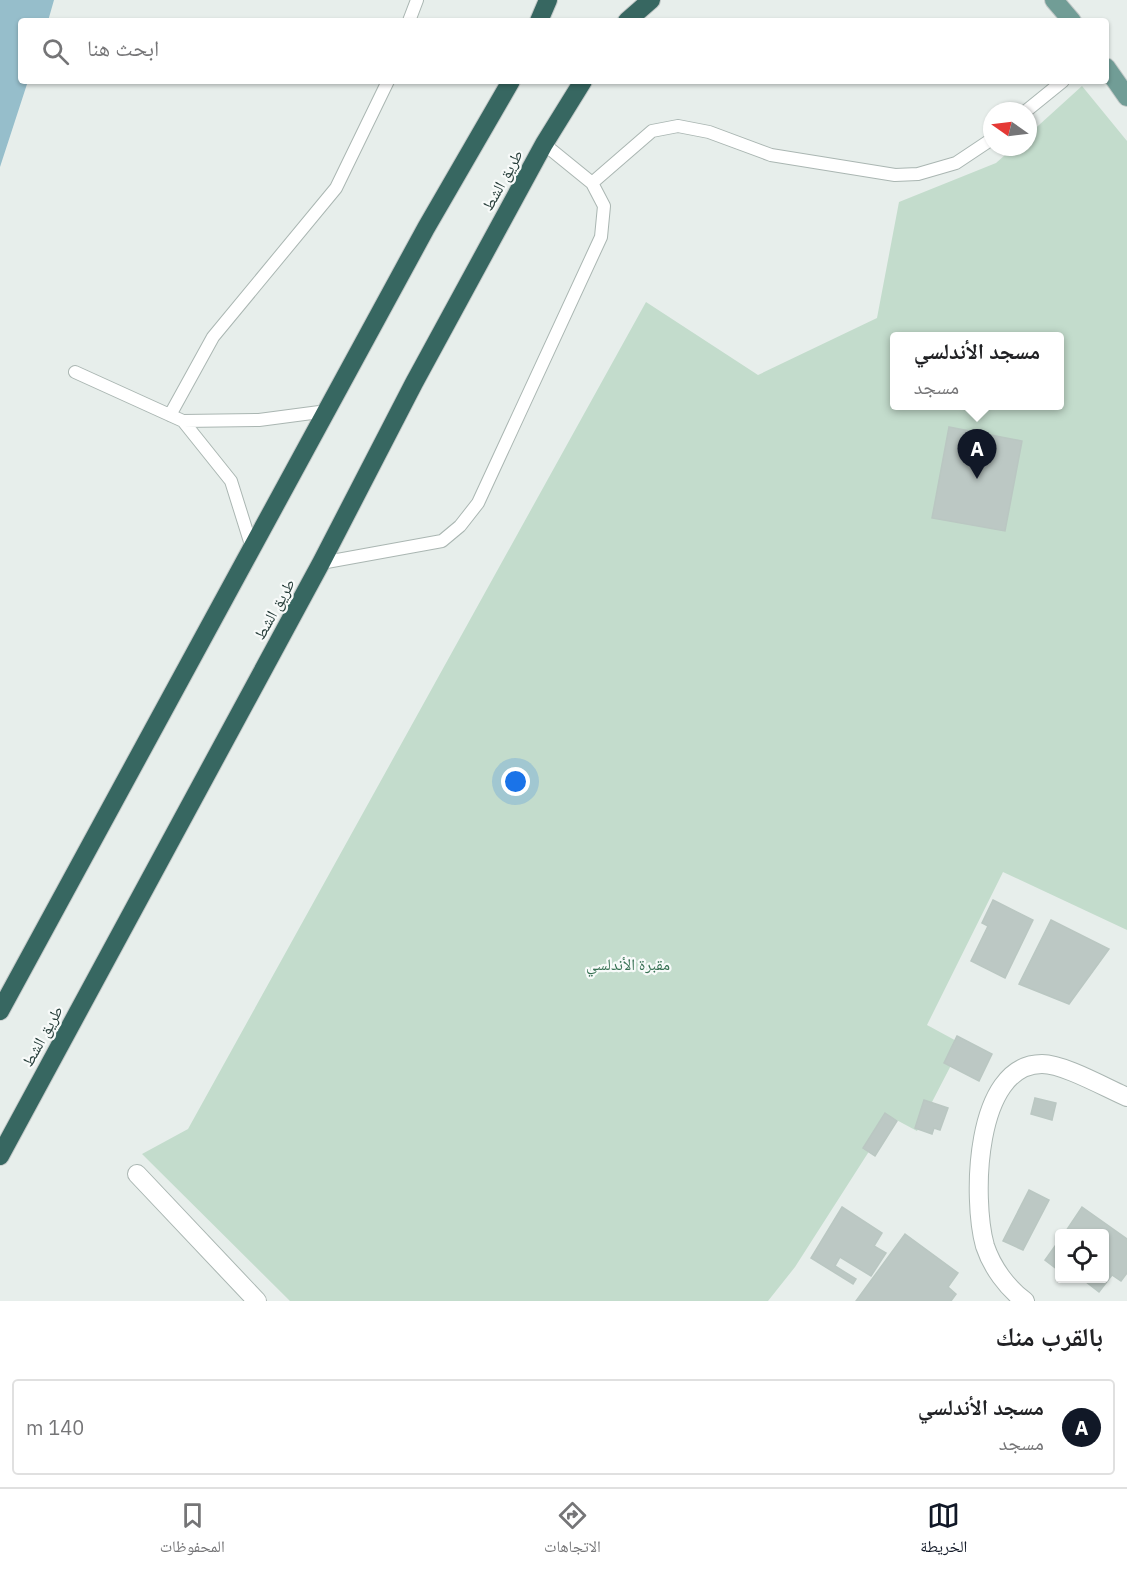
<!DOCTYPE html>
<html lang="ar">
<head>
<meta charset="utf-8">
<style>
	:root { --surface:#fff; --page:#f2f2f2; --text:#202124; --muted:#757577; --line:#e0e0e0; --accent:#111827 }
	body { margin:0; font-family:"IBM Plex Sans","Noto Naskh Arabic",sans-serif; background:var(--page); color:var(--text); direction:rtl }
	.controls { position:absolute; right:18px; bottom:18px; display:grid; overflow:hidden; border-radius:6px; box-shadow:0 2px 4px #0004 }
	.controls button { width:54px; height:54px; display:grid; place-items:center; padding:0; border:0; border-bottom:2px solid var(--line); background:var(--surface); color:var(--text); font:30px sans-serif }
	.compass { position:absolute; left:983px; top:102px; width:54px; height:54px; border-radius:50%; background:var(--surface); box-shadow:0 2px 4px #0004; rotate:284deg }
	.you { position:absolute; left:516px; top:782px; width:21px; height:21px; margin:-15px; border:4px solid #fff; border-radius:50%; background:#1a73e8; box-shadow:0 0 0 9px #1a73e833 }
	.badge { display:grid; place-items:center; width:39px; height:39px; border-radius:50%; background:var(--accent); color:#fff; font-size:20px; font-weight:700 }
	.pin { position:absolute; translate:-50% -50px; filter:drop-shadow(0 2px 3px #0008) }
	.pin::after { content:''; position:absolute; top:32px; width:21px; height:18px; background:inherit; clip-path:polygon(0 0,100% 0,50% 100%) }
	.popup { position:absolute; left:890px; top:332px; width:174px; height:78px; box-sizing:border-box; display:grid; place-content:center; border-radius:6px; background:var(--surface); filter:drop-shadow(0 2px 4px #0005); font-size:20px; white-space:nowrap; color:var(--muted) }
	.popup b { font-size:22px; color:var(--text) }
	.popup::after { content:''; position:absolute; left:50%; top:100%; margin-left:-12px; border:12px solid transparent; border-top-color:var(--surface) }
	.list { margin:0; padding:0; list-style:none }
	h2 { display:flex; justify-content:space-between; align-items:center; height:78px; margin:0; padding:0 24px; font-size:26px }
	h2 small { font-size:20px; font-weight:400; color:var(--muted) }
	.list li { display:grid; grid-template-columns:39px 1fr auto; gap:18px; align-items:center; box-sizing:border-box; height:96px; margin:0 12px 12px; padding:0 12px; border:2px solid var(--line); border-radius:6px }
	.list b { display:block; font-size:22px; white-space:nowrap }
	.list p { margin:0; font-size:20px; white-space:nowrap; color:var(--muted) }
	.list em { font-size:20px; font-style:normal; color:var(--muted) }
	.icon { flex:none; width:33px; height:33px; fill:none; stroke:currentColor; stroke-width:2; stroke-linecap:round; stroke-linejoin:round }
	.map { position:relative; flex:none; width:1127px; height:1301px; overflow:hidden; direction:ltr }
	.search { position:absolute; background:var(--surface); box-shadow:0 2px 4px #0004; left:18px; right:18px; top:18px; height:66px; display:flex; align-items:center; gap:15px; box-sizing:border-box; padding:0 21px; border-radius:6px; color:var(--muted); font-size:22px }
	.sheet { height:186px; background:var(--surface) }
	nav { display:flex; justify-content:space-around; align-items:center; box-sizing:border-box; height:84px; border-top:2px solid var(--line); background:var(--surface); font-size:16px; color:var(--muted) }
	nav a { display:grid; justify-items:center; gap:3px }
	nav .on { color:var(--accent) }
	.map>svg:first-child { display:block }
	.green { fill:#c3dccc; fill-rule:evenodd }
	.water { fill:#96becb }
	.building { fill:#bcc8c4; stroke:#bac7c2; stroke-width:1.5 }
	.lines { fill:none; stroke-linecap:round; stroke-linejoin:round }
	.lane-casing { stroke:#aab6b2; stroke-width:14 }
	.street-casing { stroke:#aab6b2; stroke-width:20 }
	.primary-casing { stroke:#c3c9c8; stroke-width:20 }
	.highway-casing { stroke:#c3c9c8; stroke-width:20 }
	.lane { stroke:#fff; stroke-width:12 }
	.street { stroke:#fff; stroke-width:18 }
	.primary { stroke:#719d96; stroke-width:18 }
	.highway { stroke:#376761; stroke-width:18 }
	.labels { text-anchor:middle; stroke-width:4.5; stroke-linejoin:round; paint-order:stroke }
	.street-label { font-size:16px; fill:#273e3a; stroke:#f7faf9 }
	.park-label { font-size:16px; fill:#367052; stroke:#f7faf9 }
</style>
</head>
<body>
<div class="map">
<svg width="1127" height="1301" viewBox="0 0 1127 1301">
	<rect width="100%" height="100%" fill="#e7eeeb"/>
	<path class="green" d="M1082 86 1127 141V930L1003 872 927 1025 962 1044 917 1131 891 1117 795 1267 768 1301H290L142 1154 188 1129 646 302 758 375 877 318 899 202 996 163 1014 147H1028V135ZM894 336H1060V406H894Z"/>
	<path class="water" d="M0 0H54L48 21H21V81H28L0 167Z"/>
	<path class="building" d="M949 427 1022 441 1005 531 932 518Z
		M993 900 1033 920 1005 978 971 961 988 926 982 923Z
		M1051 920 1109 949 1069 1004 1019 984Z
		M957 1036 992 1054 979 1081 944 1063Z
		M1035 1098 1056 1103 1052 1120 1031 1114Z
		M924 1100 948 1108 940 1130 934 1128 932 1134 915 1128Z
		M885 1113 897 1121 875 1156 863 1148Z
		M1029 1190 1049 1200 1023 1250 1003 1241Z
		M842 1207 882 1233 874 1246 886 1253 871 1276 840 1257 835 1266 856 1279 853 1284 811 1258Z
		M1082 1207 1127 1239V1273L1121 1281 1112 1275 1099 1292 1081 1278H1104V1234H1064Z
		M905 1234 958 1273 948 1287 956 1294 951 1301H856Z
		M1060 1239V1268L1058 1270 1045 1260Z"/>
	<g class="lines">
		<g class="lane-casing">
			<path id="lane" d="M409 21 417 0
				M1026 111 1063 81
				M592 183 652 131 678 126 709 132 771 155 895 175 918 174 956 163 992 139
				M75 372 183 421 259 420 327 411
				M170 415 213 337 336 188 388 81
				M183 421 231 481 252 548
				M321 563 442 541 460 526 478 503 601 237 604 206 592 183 544 144"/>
		</g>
		<g class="street-casing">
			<path id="street" d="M137 1174 257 1301
				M1025 1301C1007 1288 992 1267 985 1246 972 1200 974 1064 1042 1064 1064 1064 1106 1088 1127 1097"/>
		</g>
		<g class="primary-casing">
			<path id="primary" d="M1054 0 1072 21
				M1106 67 1127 97"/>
		</g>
		<g class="highway-casing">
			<path id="highway" d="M539 21 548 0
				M627 21 651 0
				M0 1011 426 228 511 81
				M0 1156 321 563 414 383 544 144 583 81"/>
		</g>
		<use href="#lane" class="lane"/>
		<use href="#street" class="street"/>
		<use href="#primary" class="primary"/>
		<use href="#highway" class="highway"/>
	</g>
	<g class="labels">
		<g class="street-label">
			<text transform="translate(502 180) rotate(-61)" y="6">طريق الشط</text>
			<text transform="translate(274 609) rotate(-61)" y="6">طريق الشط</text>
			<text transform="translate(42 1036) rotate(-61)" y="6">طريق الشط</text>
		</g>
		<g class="park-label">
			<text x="628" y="970">مقبرة الأندلسي</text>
		</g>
	</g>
</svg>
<div class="controls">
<button><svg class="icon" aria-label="locate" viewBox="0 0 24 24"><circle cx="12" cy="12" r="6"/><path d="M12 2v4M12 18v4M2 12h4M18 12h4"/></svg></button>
</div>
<svg class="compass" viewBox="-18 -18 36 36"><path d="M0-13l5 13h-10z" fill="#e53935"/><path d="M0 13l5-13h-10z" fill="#757577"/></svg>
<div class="you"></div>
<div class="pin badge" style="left:977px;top:479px">A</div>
<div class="popup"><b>مسجد الأندلسي</b>مسجد</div>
<div class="search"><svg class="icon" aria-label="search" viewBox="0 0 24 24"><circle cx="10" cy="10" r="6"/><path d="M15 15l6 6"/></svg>ابحث هنا</div>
</div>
<section class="sheet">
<h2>بالقرب منك<small></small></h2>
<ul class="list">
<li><span class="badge">A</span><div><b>مسجد الأندلسي</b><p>مسجد</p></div><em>140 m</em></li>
</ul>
</section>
<nav>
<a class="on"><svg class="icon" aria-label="map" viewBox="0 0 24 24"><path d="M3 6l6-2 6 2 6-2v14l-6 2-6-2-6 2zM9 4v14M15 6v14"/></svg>الخريطة</a>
<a><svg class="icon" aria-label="directions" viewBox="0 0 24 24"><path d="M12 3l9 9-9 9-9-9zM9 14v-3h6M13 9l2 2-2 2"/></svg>الاتجاهات</a>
<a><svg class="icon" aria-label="saved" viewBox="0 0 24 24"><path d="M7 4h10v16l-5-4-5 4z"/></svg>المحفوظات</a>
</nav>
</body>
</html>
